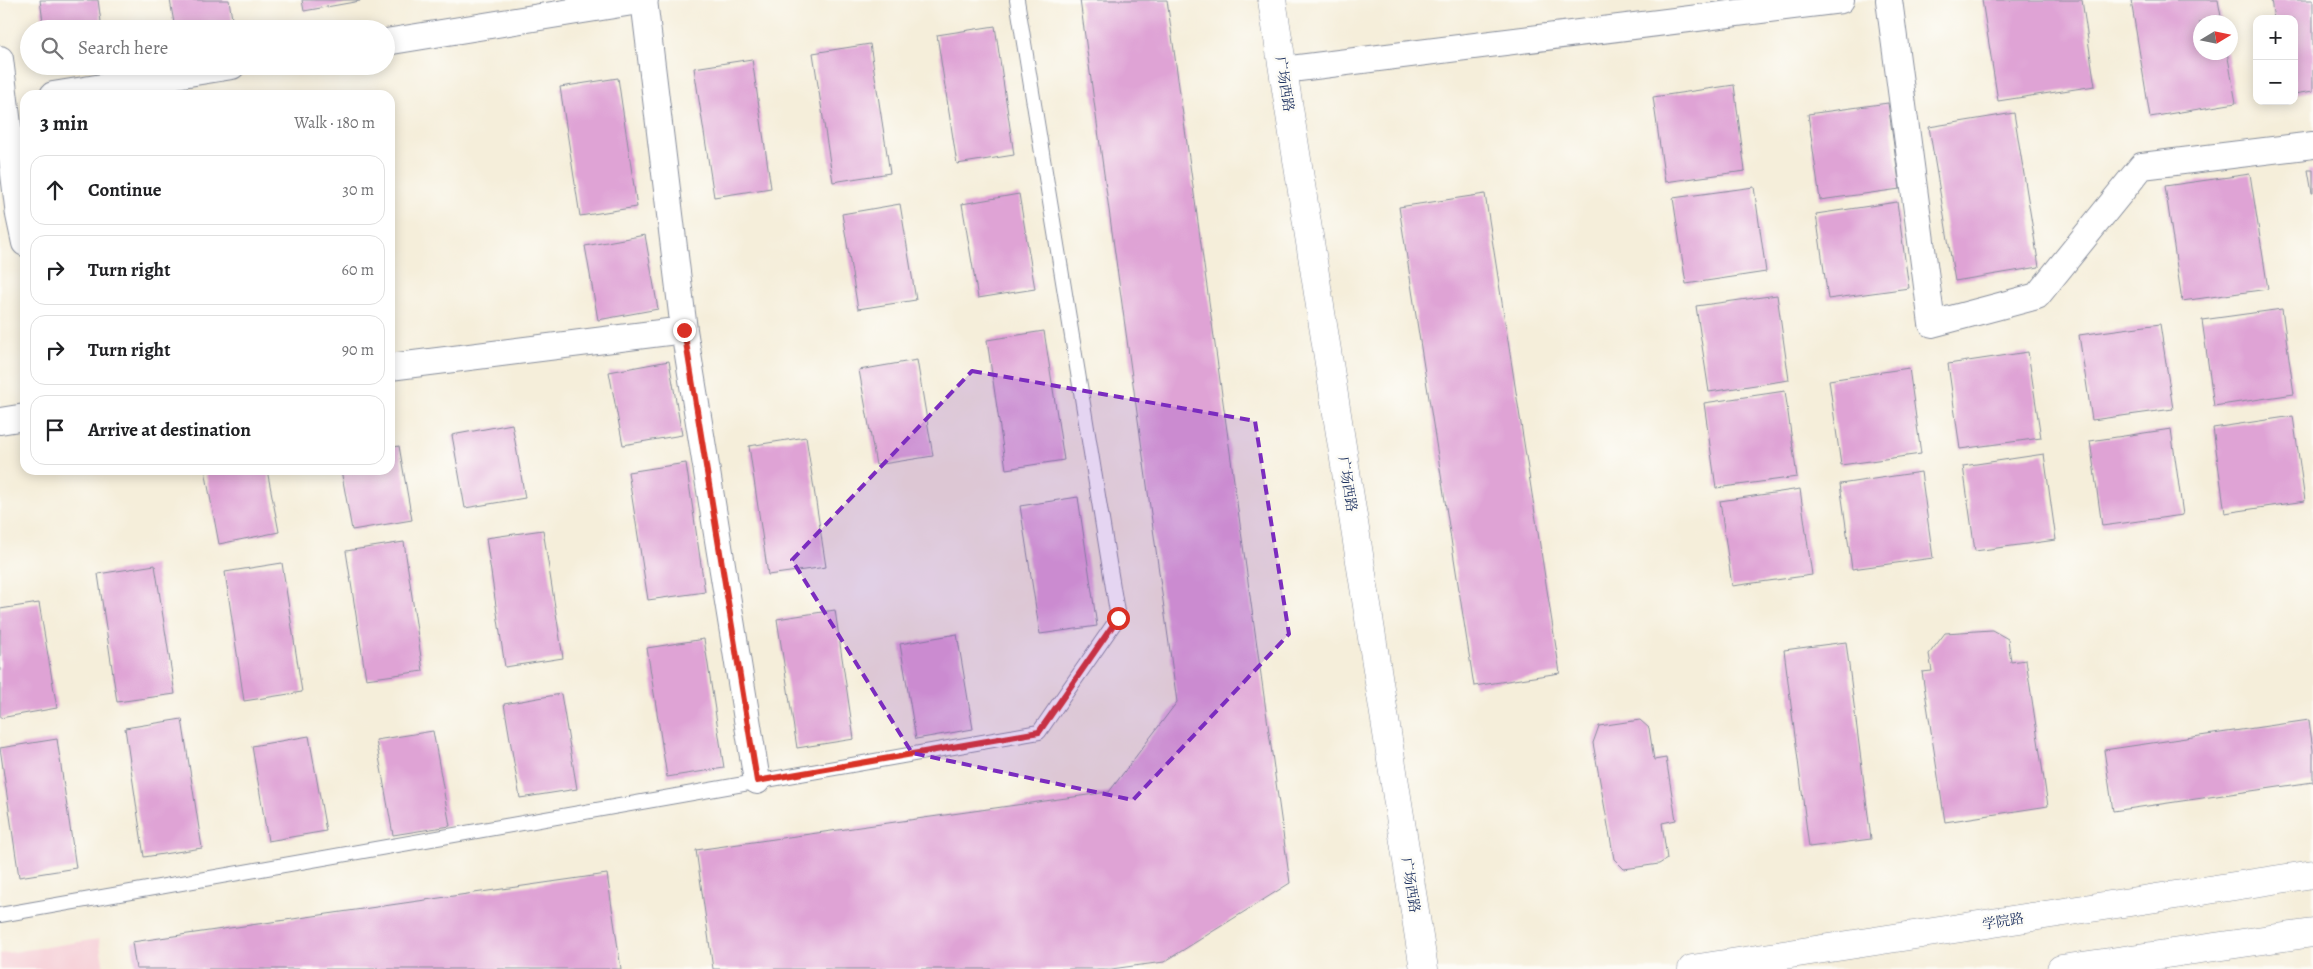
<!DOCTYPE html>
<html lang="en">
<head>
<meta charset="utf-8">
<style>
	:root { --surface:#fff; --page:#f6f6f6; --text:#202124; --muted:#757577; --line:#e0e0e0 }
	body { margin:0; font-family:Alegreya,"Noto Serif SC",serif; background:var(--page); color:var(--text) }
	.controls { position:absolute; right:15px; top:15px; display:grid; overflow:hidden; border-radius:10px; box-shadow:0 2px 12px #0003 }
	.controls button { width:45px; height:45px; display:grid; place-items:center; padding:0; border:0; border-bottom:1px solid var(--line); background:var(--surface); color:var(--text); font:25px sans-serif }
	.compass { position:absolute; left:2193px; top:15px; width:45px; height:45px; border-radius:50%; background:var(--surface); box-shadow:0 2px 12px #0003; rotate:80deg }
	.stop { position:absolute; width:15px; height:15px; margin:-11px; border:4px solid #d93025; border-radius:50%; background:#fff }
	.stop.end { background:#d93025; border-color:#fff; box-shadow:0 1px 5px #0008 }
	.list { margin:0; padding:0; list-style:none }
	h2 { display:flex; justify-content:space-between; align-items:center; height:65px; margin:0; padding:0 20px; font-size:21px }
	h2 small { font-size:16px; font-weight:400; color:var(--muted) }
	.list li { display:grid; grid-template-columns:32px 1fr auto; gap:15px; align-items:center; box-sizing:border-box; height:70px; margin:0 10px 10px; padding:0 10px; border:1px solid var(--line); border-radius:15px }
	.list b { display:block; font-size:19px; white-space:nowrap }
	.list em { font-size:16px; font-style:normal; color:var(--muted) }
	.icon { flex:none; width:28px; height:28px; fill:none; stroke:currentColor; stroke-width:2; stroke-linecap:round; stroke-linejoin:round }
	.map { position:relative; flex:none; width:2313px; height:969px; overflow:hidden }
	.search { position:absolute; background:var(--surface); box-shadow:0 2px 12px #0003; left:20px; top:20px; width:375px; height:55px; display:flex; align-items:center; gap:12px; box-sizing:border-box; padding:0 18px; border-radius:28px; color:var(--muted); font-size:19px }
	.panel { position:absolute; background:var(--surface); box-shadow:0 2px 12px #0003; left:20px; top:90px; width:375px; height:385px; border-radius:15px }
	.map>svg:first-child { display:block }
	.built { fill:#f6cfd7 }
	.building { fill:#dfa3d5 }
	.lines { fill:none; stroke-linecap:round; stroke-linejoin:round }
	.lane-casing { stroke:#888e9c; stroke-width:16 }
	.street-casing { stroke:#888e9c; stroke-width:28 }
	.secondary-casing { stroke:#888e9c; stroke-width:29 }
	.lane { stroke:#fff; stroke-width:14 }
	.street { stroke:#fff; stroke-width:26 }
	.secondary { stroke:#fff; stroke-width:28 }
	.route { stroke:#d93025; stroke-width:6 }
	.marked { fill:#7b2cbf; fill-opacity:0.2; stroke:#7b2cbf; stroke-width:4; stroke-dasharray:10 6; stroke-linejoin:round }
	.labels { text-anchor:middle; stroke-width:5; stroke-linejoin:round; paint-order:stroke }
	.street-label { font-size:14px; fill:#1b2f5e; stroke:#fdfcf7 }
</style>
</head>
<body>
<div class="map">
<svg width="2313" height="969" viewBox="0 0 2313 969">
	<rect width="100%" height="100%" fill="#fdfcf7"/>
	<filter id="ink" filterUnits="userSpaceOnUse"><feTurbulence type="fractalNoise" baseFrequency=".02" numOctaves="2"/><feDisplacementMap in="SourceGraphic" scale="10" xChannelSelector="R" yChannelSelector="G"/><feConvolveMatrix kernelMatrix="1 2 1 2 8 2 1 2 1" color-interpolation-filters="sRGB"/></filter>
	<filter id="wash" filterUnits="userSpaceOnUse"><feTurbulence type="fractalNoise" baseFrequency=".0096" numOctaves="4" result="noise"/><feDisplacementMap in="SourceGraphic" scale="20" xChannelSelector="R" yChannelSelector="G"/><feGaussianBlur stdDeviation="1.12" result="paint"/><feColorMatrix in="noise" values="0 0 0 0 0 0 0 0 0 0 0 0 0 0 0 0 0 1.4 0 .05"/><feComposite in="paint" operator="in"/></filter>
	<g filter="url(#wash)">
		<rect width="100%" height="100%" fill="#f5eeda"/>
		<path class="built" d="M99 939 104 969H0V954Z"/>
		<g id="blocks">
			<path class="building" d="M40 0H98L102 29H44Z
				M170 0H229L233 25 213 29H175Z
				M302 0H360V1L304 11Z
				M1080 0H1167L1290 883 1164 962 1111 969H713L696 850 1109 792 1177 702Z
				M1982 0H2082L2095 86 1998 101Z
				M2131 0H2218L2222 22H2200V52H2227L2236 103 2150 117Z
				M2271 0H2313V91L2294 94V19H2274Z
				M995 26 1014 155 957 164 937 35Z
				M870 44 890 173 833 182 813 53Z
				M752 59 771 188 714 197 694 68Z
				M618 78 637 207 580 216 560 87Z
				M1734 85 1745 171 1665 182 1653 97Z
				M1888 103 1900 189 1820 200 1808 114Z
				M2014 113 2039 267 1955 281 1929 127Z
				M2308 170H2313V193H2312Z
				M2250 174 2268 289 2182 301 2165 186Z
				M1754 187 1766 272 1686 284 1673 198Z
				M1019 194 1035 289 978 298 962 204Z
				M1485 194 1560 673 1474 686 1399 207Z
				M1897 202 1909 288 1828 299 1816 214Z
				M900 204 916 300 858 309 842 214Z
				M645 235 658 309 598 320 585 246Z
				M1777 295 1789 380 1709 392 1696 306Z
				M2282 309 2294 394 2214 406 2202 320Z
				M2160 324 2173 409 2092 420 2079 335Z
				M1044 331 1064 460 1006 469 987 340Z
				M2028 352 2041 438 1960 449 1948 364Z
				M917 360 933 456 876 465 859 370Z
				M669 361 682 435 623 445 609 372Z
				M1909 368 1921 454 1841 465 1829 380Z
				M1785 391 1797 477 1716 488 1704 403Z
				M2293 416 2305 501 2225 513 2213 428Z
				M512 424 525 498 465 508 452 435Z
				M2171 429 2183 515 2102 526 2090 441Z
				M806 437 826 567 768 575 749 446Z
				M399 446 412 520 352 530 341 470H390V448Z
				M2044 454 2056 540 1975 551 1963 466Z
				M686 463 705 592 648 600 628 472Z
				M205 470H267L279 532 219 544Z
				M1921 472 1933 558 1852 569 1840 484Z
				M1800 489 1812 575 1732 586 1720 501Z
				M1078 497 1097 626 1040 634 1020 506Z
				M543 530 563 658 505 667 486 538Z
				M404 542 423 671 366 679 346 551Z
				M282 563 302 692 244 701 225 572Z
				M155 565 175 694 117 702 98 574Z
				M39 603 57 708 0 718V609Z
				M835 610 854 739 797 748 777 619Z
				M1992 630 2008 639 2011 662 2026 660 2048 806 1945 822 1922 672 1932 671 1929 654 1945 633Z
				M957 634 973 729 916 739 900 644Z
				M704 639 724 768 667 777 647 648Z
				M1846 642 1871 839 1809 847 1784 650Z
				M561 694 577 789 520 798 504 704Z
				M182 719 202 848 144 857 125 728Z
				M1640 720 1649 728 1654 760 1666 758 1676 820 1662 823 1667 859 1659 864 1624 869 1614 859 1593 743 1599 726Z
				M2309 720 2313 750V782L2113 811 2104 750Z
				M433 731 450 826 393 835 376 740Z
				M309 736 326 831 268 841 252 746Z
				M57 739 76 868 19 877 0 748Z
				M607 874 621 969H136L132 942Z"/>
		</g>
	</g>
	<g filter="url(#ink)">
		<use href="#blocks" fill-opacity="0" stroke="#888e9c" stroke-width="1"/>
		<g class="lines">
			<g class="lane-casing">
				<path id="lane" d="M0 915 1039 732 1118 618 1017 0"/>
			</g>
			<g class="street-casing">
				<path id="street" d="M644 0 684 330 757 781
					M1889 0 1932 324 2037 296 2142 166 2313 145
					M386 42 645 0
					M0 59 19 215 25 243
					M1283 70 1841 0
					M53 95 232 66
					M390 367 684 330
					M0 421 25 417"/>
			</g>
			<g class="secondary-casing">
				<path id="secondary" d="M1272 0 1424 969
					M1692 969 2313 874
					M2061 969 2313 933"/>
			</g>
			<use href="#lane" class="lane"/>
			<use href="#street" class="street"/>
			<use href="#secondary" class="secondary"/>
		</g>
	</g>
	<g class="lines" filter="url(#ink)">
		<path class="route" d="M684 330 757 781 1039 732 1118 618"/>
	</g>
	<path class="marked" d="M972 371 1255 421 1289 634 1133 800 912 753 792 560Z"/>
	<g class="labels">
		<g class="street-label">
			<text transform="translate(1285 84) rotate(81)" y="5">广场西路</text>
			<text transform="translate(1348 484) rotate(81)" y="5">广场西路</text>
			<text transform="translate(1411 885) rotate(81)" y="5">广场西路</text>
			<text transform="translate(2003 921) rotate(-9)" y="5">学院路</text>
		</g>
	</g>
</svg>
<div class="controls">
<button>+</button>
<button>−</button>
</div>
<svg class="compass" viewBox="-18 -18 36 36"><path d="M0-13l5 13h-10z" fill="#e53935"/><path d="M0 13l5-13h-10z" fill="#757577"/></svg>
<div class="stop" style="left:1118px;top:618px"></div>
<div class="stop end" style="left:684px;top:330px"></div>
<div class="search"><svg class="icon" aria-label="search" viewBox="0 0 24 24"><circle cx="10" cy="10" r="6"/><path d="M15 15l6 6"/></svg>Search here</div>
<section class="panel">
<h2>3 min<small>Walk · 180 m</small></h2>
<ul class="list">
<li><svg class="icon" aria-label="ahead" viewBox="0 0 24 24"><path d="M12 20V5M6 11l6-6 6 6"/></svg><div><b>Continue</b></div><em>30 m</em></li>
<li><svg class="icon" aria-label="right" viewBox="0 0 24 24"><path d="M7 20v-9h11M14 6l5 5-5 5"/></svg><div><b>Turn right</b></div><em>60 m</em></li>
<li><svg class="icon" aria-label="right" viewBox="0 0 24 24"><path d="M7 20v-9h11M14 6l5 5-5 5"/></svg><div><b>Turn right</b></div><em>90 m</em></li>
<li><svg class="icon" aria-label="arrive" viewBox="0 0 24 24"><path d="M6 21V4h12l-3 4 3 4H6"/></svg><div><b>Arrive at destination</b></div></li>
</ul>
</section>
</div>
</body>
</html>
